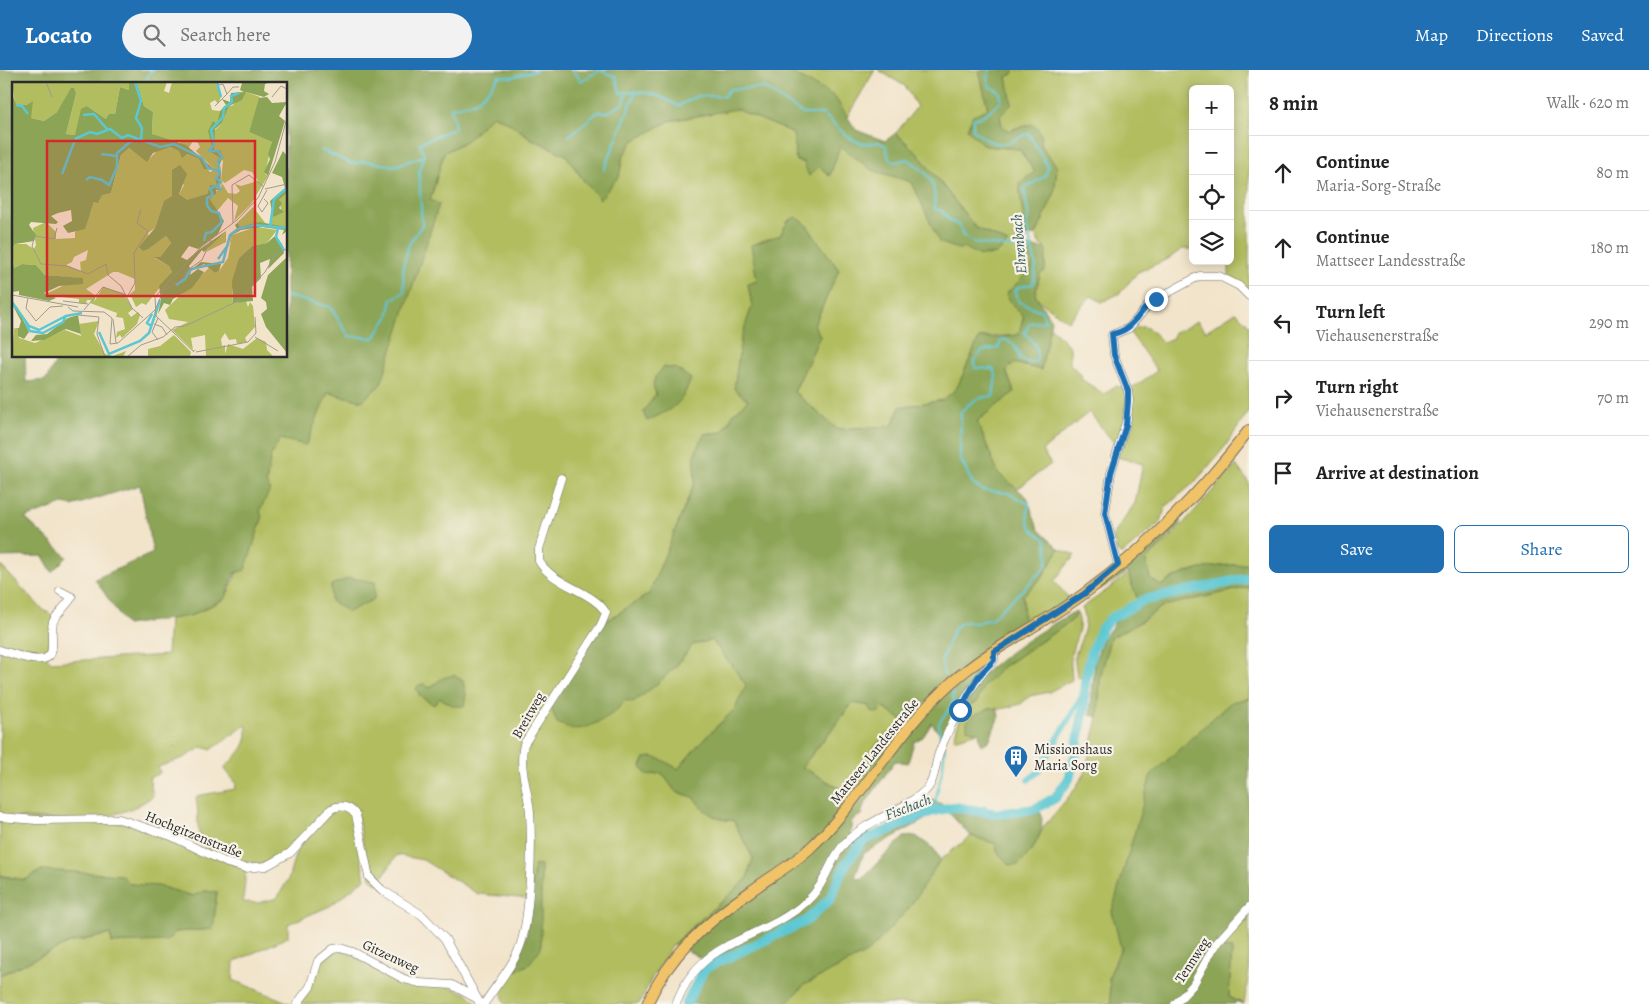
<!DOCTYPE html>
<html lang="en">
<head>
<meta charset="utf-8">
<style>
	:root { --surface:#fff; --page:#f2f2f2; --text:#222; --muted:#767676; --line:#e0e0e0; --accent:#1f6fb2 }
	body { margin:0; font-family:Alegreya,serif; background:var(--page); color:var(--text) }
	.controls { position:absolute; right:15px; top:15px; display:grid; overflow:hidden; border-radius:8px; box-shadow:0 2px 12px #0003 }
	.controls button { width:45px; height:45px; display:grid; place-items:center; padding:0; border:0; border-bottom:1px solid var(--line); background:var(--surface); color:var(--text); font:25px sans-serif }
	.stop { position:absolute; width:15px; height:15px; margin:-11px; border:4px solid #1f6fb2; border-radius:50%; background:#fff }
	.stop.end { background:#1f6fb2; border-color:#fff; box-shadow:0 1px 5px #0008 }
	.list { margin:0; padding:0; list-style:none }
	h2 { display:flex; justify-content:space-between; align-items:center; height:65px; margin:0; padding:0 20px; font-size:21px }
	h2 small { font-size:16px; font-weight:400; color:var(--muted) }
	.list li { display:grid; grid-template-columns:32px 1fr auto; gap:15px; align-items:center; box-sizing:border-box; height:75px; padding:0 20px; border-top:1px solid var(--line) }
	.list b { display:block; font-size:19px; white-space:nowrap }
	.list p { margin:0; font-size:16px; white-space:nowrap; color:var(--muted) }
	.list em { font-size:16px; font-style:normal; color:var(--muted) }
	.actions { display:flex; gap:10px; padding:15px 20px }
	.actions a { flex:1; padding:11px 0; border:1px solid var(--accent); border-radius:8px; text-align:center; font-size:18px; color:var(--accent) }
	.actions .main { background:var(--accent); color:#fff }
	.icon { flex:none; width:28px; height:28px; fill:none; stroke:currentColor; stroke-width:2; stroke-linecap:round; stroke-linejoin:round }
	.map { position:relative; flex:none; width:1249px; height:934px; overflow:hidden }
	header { display:flex; align-items:center; gap:30px; box-sizing:border-box; height:70px; padding:0 25px; background:var(--accent); color:#fff }
	header strong { font-size:24px }
	nav { display:flex; gap:28px; margin-inline-start:auto; font-size:18px }
	.search { width:350px; height:45px; background:var(--page); display:flex; align-items:center; gap:12px; box-sizing:border-box; padding:0 18px; border-radius:28px; color:var(--muted); font-size:19px }
	main { display:flex }
	aside { flex:1; background:var(--surface) }
	.map>svg:first-child { display:block }
	.green { fill:#b1bd5f; stroke:#6e7445; fill-rule:evenodd }
	.forest { fill:#8ca456; stroke:#5c6840; fill-rule:evenodd }
	.lines { fill:none; stroke-linecap:round; stroke-linejoin:round }
	.stream { stroke:#5bc7d3; stroke-width:2 }
	.canal { stroke:#5bc7d3; stroke-width:5.5 }
	.river { stroke:#5bc7d3; stroke-width:10 }
	.minor-casing { stroke:#716c63; stroke-width:9 }
	.major-casing { stroke:#716c63; stroke-width:12 }
	.minor { stroke:#fff; stroke-width:8 }
	.major { stroke:#f1c369; stroke-width:10 }
	.route { stroke:#1f6fb2; stroke-width:6 }
	.labels { text-anchor:middle; stroke-width:4.5; stroke-linejoin:round; paint-order:stroke }
	.street-label { font-size:14px; fill:#2b2b2b; stroke:#f7f3e8 }
	.poi-label { font-size:14px; fill:#2b2b2b; stroke:#f7f3e8; text-anchor:start }
	.water-label { font-size:15px; font-style:italic; fill:#395a5d; stroke:#f7f3e8 }
	.inset-river { fill:none; stroke:#5bc7d3; stroke-width:2.5 }
	.inset-road { fill:none; stroke:#a29a8b; stroke-width:1 }
	.view { fill:#d62828; fill-opacity:0.15; stroke:#d62828; stroke-width:2.5 }
	.inset-edge { fill:none; stroke:#2b2b2b; stroke-width:2.5 }
</style>
</head>
<body>
<header>
<strong>Locato</strong>
<div class="search"><svg class="icon" aria-label="search" viewBox="0 0 24 24"><circle cx="10" cy="10" r="6"/><path d="M15 15l6 6"/></svg>Search here</div>
<nav><a>Map</a><a>Directions</a><a>Saved</a></nav>
</header>
<main>
<div class="map">
<svg width="1249" height="934" viewBox="0 0 1249 934">
	<rect width="100%" height="100%" fill="#f7f3e8"/>
	<filter id="ink" filterUnits="userSpaceOnUse"><feTurbulence type="fractalNoise" baseFrequency=".02" numOctaves="2"/><feDisplacementMap in="SourceGraphic" scale="10" xChannelSelector="R" yChannelSelector="G"/><feConvolveMatrix kernelMatrix="1 2 1 2 8 2 1 2 1" color-interpolation-filters="sRGB"/></filter>
	<filter id="wash" filterUnits="userSpaceOnUse"><feTurbulence type="fractalNoise" baseFrequency=".0096" numOctaves="4" result="noise"/><feDisplacementMap in="SourceGraphic" scale="20" xChannelSelector="R" yChannelSelector="G"/><feGaussianBlur stdDeviation="1.12" result="paint"/><feColorMatrix in="noise" values="0 0 0 0 0 0 0 0 0 0 0 0 0 0 0 0 0 1.4 0 .05"/><feComposite in="paint" operator="in"/></filter>
	<g filter="url(#wash)">
		<rect width="100%" height="100%" fill="#f2e4cb"/>
		<path class="green" d="M786 0H875L847 47 834 26Z
			M878 0H979L988 39 984 76 1019 79 1035 102 1024 159 1026 166 1025 176 1033 192 1030 205 1013 236 1024 246 1018 265 979 268 957 318 943 330 900 337 892 356 837 359 794 322 820 266 814 255 839 200 788 151 757 211 748 214 752 236 741 269 749 330 734 343 723 362 704 364 695 383V412L649 524 606 551 625 630 676 597 692 575 712 570 747 615 735 639 701 672 678 699 664 691 645 688 641 696 647 705 662 703 676 722 694 727C701 740 718 752 733 750L753 788 747 809 673 874 653 906 639 934H505L501 921 515 901 528 895 530 829 478 824 423 790 397 785 377 815 371 808 357 745 338 735C309 764 270 813 225 789 218 785 207 782 203 775 195 762 200 743 196 729L197 726 202 725 235 719 236 713 224 698C237 685 251 675 246 655L211 680 203 677 183 688 158 697 160 703 149 708 153 726C111 758 50 749 0 746V495L42 539 54 546 48 580 44 584 51 592 167 585 169 549 190 546 225 529 262 449 260 440C270 424 264 402 271 384 281 360 310 340 328 322L345 328 439 134 430 131 444 83 467 70 493 45 511 54 532 69 566 85 584 111 619 106 623 86 633 71 669 51 736 38 793 63 796 91 819 96 829 106 840 75 872 100 912 112 939 171C948 174 958 175 966 178 986 188 990 191 1007 173L975 157 918 84 896 63 917 37 905 16ZM424 614 429 618 435 615 454 636 440 627 434 635 419 615Z
			M1013 0H1249V223L1229 208 1230 19H1193V179H1182L1168 189 1138 202 1120 223 1102 232 1091 226 1068 251 1043 234 1035 225 1046 179 1039 173 1036 165 1054 124 1057 97 1041 75 1018 57 1009 61 1002 56 1000 46 1011 34 1007 7 1014 3Z
			M1236 242 1249 255V341L1224 378 1195 412 1165 437 1161 452 1121 485 1117 481 1113 466 1135 433 1143 394 1117 387 1119 379 1089 342 1042 381 1051 394 1017 419 998 404 977 351 1014 322 1006 300 1014 293 1041 300 1050 256 1070 277V294L1080 304 1081 309 1104 324 1115 316 1131 319 1157 301 1129 261C1147 252 1149 259 1163 272L1173 268V264L1197 251 1206 261Z
			M1236 395 1249 413V494C1221 495 1183 499 1160 516L1150 509 1146 490 1170 468Z
			M1059 479 1075 485 1054 511 1068 527 1064 533 1024 559 1023 525 1041 509Z
			M1129 504 1138 531 1106 547 1098 556 1081 608 1077 607C1077 601 1074 593 1075 587 1079 570 1091 555 1082 538Z
			M1249 517V628L1231 633 1112 841 1121 878 1109 907 1111 934H786L804 915 868 882 909 838 940 790 971 766 1032 781 1044 756 1072 723 1085 703 1098 647 1100 609 1110 568 1140 552 1163 536Z
			M1077 543C1084 560 1073 570 1071 586 1070 594 1072 602 1072 610L1049 622 1030 626 1021 634 997 640 996 638 979 662 954 669C957 655 963 637 977 632L983 617 1004 596 1071 551Z
			M853 633 884 638 905 652 900 659 891 666 887 663 855 706 841 719 802 697Z
			M340 738 352 744 365 809 330 836 288 854V867L234 892 233 910 292 934H19L0 930V905L69 873 111 864 112 873 175 862 213 859 217 822 204 821 193 826 158 816 130 814 121 805 42 800 25 810 0 805V748L127 753 246 799 243 832 259 833 277 828 288 810 297 779 331 743Z
			M1249 850V902L1244 934 1229 927 1232 879 1218 878 1217 871Z
			M342 879 407 912 444 915 468 924 478 934H300C311 912 317 886 342 879Z"/>
		<path class="forest" d="M0 0H786L834 26 856 60 885 71 896 63 918 84 975 157 1008 173 996 184 980 186 965 178 958 179 939 172 912 112 872 100 840 76 830 106 819 96 809 106 803 91H796L793 63 736 39 669 51 633 71 623 86 619 106 600 129 584 111 566 85 532 69 511 54 493 45 467 70 444 83 430 130 439 134 381 314 362 331 328 322 306 375 280 369 271 385 266 413 270 420 260 440 262 449 245 500 235 503 225 528 190 546 126 555 95 509 153 483 140 415 72 436 63 434 25 448 67 487 52 502 43 486 0 487ZM14 14H286V286H59L46 310 26 312 25 286H14Z
			M979 0H1013L1014 3 1007 7 1012 34 1000 46 1002 56 1009 61 1031 54C1040 59 1043 65 1041 75L1057 97 1054 124 1036 165 1026 166 1024 159 1019 113 1035 102 1019 79 984 76 967 59 973 45 988 39Z
			M796 147 805 153 839 200 814 255 820 266 794 322 837 359 892 356 900 337 943 330 957 318 979 268H995L1018 265 1024 246 1013 236 1006 224 1025 205 1030 204 1032 192 1025 176 1046 179 1045 201 1040 204 1035 225 1051 250 1041 300 1014 293 1006 301 1014 322 977 351 998 403 1027 427 1038 459 1059 479 1041 509 1023 525 1024 559 953 607 905 652 884 638 877 643 871 641 870 636 852 633 802 697 841 719C859 703 869 679 888 663L891 666V671L896 679 921 647 972 600 980 607C1009 581 1042 559 1076 541L1077 543 1071 551 1004 596 983 617 977 632 970 635 961 632 944 666 938 662 932 653 923 667 914 672 908 693 895 691 864 735 861 745 852 750 849 775 865 776 899 759V743L924 726 954 740 986 747 1041 743C1045 764 1033 780 1018 795H1010L997 782 996 774 971 766 951 745 945 741 935 744 864 783 855 807 861 809 904 767 916 766 934 779 940 790 909 838 868 882 804 915 786 934H689L696 916 708 898C697 881 689 884 673 874L747 809 753 788 733 750C718 752 701 740 694 727L676 722 662 703 647 705 641 697 645 688 653 687 664 691 678 699 701 672 735 639 746 615 712 570 692 575C675 599 657 616 633 632L625 630C617 644 589 660 573 659 568 658 562 655 557 653L550 635 606 551 649 524 695 412V383L704 364 723 362 734 343 748 330 734 319 741 269 752 236 748 214 757 211 751 175 780 165 788 151Z
			M664 297 677 299 691 309C680 338 673 338 647 351L643 342 656 324 653 315 655 307Z
			M1180 447V455L1146 490 1150 508 1161 516C1184 498 1220 495 1249 494V517L1163 536 1140 552 1110 568 1100 609 1098 647 1090 645 1095 591 1103 568 1113 556 1120 540 1138 531C1135 521 1129 511 1129 502L1100 519 1099 517 1147 479Z
			M350 508 375 512 374 529 348 542 331 531V515Z
			M454 605 463 611 466 624 464 636H454L440 628 434 635 420 626 416 618 419 615 424 614 429 618 443 608Z
			M1249 628V850L1217 871 1218 878 1232 879 1229 927 1244 934 1235 931V934H1111L1109 907 1121 878 1112 841 1151 705 1231 632Z
			M991 638H997L999 646 989 671 981 675 979 663 967 659V652L973 645Z
			M534 795 541 796V878L528 895 515 901 527 863Z
			M42 800 121 805 130 814 158 816 193 826 204 821 217 822 213 859 175 862 167 871 112 873 110 864 69 873 0 905V806L25 810Z"/>
		<g class="lines">
			<path class="stream" d="M573 0 581 11 600 0
				M600 0 616 7 620 23C644 20 657 23 678 36L697 26H724L730 19 764 18 803 44H823C842 60 852 79 879 72L886 76 889 89 895 92 908 89C930 105 937 111 934 139L941 140 950 151 960 156 963 166 975 173 1031 180
				M145 14 150 1 153 0
				M569 66 598 42H608L624 33 627 22
				M321 80 353 94 365 91 394 96 424 86
				M604 100 636 21
				M286 226 330 237 349 266 374 268 388 247 392 229 404 222 403 196 409 174 422 155 419 102 424 86 420 73 455 58 451 37C479 35 483 27 499 6L512 7 537 0
				M945 606C940 593 942 588 947 576 952 565 952 552 968 552 971 552 973 553 976 553 982 552 985 549 991 549L1030 513C1034 506 1037 505 1042 501 1051 493 1047 480 1045 469 1029 459 1025 453 1029 434L1008 423 982 420 973 414 960 388 961 342C971 331 978 327 993 326L996 305 993 299 975 298V290L982 281 998 278 1002 269C1014 271 1017 278 1020 289L1029 293 1036 292C1040 279 1034 270 1024 263L1030 253 1045 251 1042 241 1019 232 1014 221 1019 217 1033 214 1036 196 1026 154 1029 146 1024 119 1045 106 1048 97 1029 64C1020 65 1017 69 1010 72 998 78 982 68 973 60V49L981 47 1001 32C1002 22 998 20 990 17L987 8 990 0
				M940 671 939 653C945 643 957 633 952 621
				M933 741 943 697 945 676
				M975 741 985 736"/>
			<path class="canal" d="M1028 710 1038 702 1084 623"/>
			<path class="river" d="M686 934 705 898 806 851 830 829 846 793 863 771 933 741 954 737 998 744 1035 739 1055 728 1069 709 1076 683 1084 638 1085 613 1092 580 1102 558 1110 549 1144 530 1249 508"/>
		</g>
	</g>
	<g filter="url(#ink)">
		<g class="lines">
			<g class="minor-casing">
				<path id="minor" d="M1118 495 1105 443 1111 403 1127 349 1129 331 1128 321 1114 285 1112 265 1129 258 1151 232 1199 206H1219L1239 216 1249 226
					M0 580C11 583 45 598 51 583 54 574 50 562 53 552 55 546 68 534 72 527L60 521
					M0 747 36 750 119 749 171 766 227 793 245 798 266 796 290 783 331 739C341 734 349 736 356 745L369 807 382 820 422 845 445 869 480 934
					M297 934 310 917 318 891 333 879 340 878 353 882 404 909 419 913 452 915 474 927
					M484 934C494 918 513 896 519 879 531 850 532 775 530 742 528 719 518 697 524 674L601 555 606 543C594 521 552 515 539 491V479L561 408
					M676 934C701 866 759 873 806 832 826 815 829 790 845 773 868 749 903 742 927 719 935 710 935 694 939 683 951 652 971 614 994 590V582
					M1175 934 1193 915 1215 875 1249 837"/>
			</g>
			<g class="major-casing">
				<path id="major" d="M647 934C669 885 708 851 751 821 770 807 792 795 809 779 863 729 896 661 952 612 992 577 1042 555 1085 523 1147 478 1202 421 1249 360"/>
			</g>
			<use href="#minor" class="minor"/>
			<use href="#major" class="major"/>
		</g>
	</g>
	<g class="lines" filter="url(#ink)">
		<path class="route" d="M960 640 978 607 994 590V582L1084 524 1118 495 1105 443 1111 403 1126 355 1128 331V321L1114 285 1112 264C1137 259 1137 241 1156 229"/>
	</g>
	<defs>
		<g id="building-pin" transform="scale(1.25)"><path d="M0 17L-7.5 6A9.5 9.5 0 1 1 7.5 6Z" fill="#1f6fb2" stroke="#f7f3e8"/><path d="M-4-6H4V6H1V3H-1V6H-4ZM-2.5-4.3h1.7v1.8h-1.7ZM.8-4.3h1.7v1.8H.8ZM-2.5-1h1.7V.8h-1.7ZM.8-1h1.7V.8H.8Z" fill="#fff"/></g>
	</defs>
	<g fill-rule="evenodd">
		<use href="#building-pin" x="1016" y="687"/>
	</g>
	<g class="labels">
		<g class="street-label">
			<text transform="translate(528 645) rotate(-60)" y="5">Breitweg</text>
			<text transform="translate(874 681) rotate(-51)" y="5">Mattseer Landesstraße</text>
			<text transform="translate(194 764) rotate(22)" y="5">Hochgitzenstraße</text>
			<text transform="translate(391 886) rotate(25)" y="5">Gitzenweg</text>
			<text transform="translate(1192 890) rotate(-57)" y="5">Tennweg</text>
		</g>
		<g class="poi-label">
			<text x="1034" y="684">Missionshaus<tspan x="1034" dy="16">Maria Sorg</tspan></text>
		</g>
		<g class="water-label">
			<text transform="translate(1019 174) rotate(-95)" y="5">Ehrenbach</text>
			<text transform="translate(908 737) rotate(-21)" y="5">Fischach</text>
		</g>
	</g>
	<g transform="translate(12 12)">
		<rect width="275" height="275" fill="#f2e4cb"/>
		<path d="M0 0H117V8L108 5 103 32 94 37 75 24 63 53 54 52 64 12H57L45 30 32 39 19 36 15 23 3 22ZM125 0H155L152 9 157 11 160 0H204L209 15 206 22 203 18 198 21 200 28 208 29 209 33 205 43 202 40 200 65 208 76 207 91 205 103H198L195 112 184 118H174L167 112 172 103 161 94 160 114 151 123 143 146 136 151 139 164 154 154 159 161 148 175 143 176 157 184 160 190 134 223 130 221 124 225 123 223 118 212 123 208V197L106 190H101L74 207 84 214 82 220 91 205 111 211 121 227 116 231 119 235 126 230 128 233 125 242 110 256 108 253 104 256 105 250 113 247 111 236 104 235 105 231 78 221 80 218H75L74 222 67 221V217L32 213 67 196 33 193 24 183 10 182 2 186 0 167 3 162H14L22 167 24 163 21 146 34 140 44 150V157L63 156V150L78 132 82 120 90 112 99 111 109 73 117 66 132 77 138 76 147 67 158 65 187 77 198 90 203 88 184 69 188 65 186 61 181 59 176 67 166 59 153 58 140 52 141 30 132 24ZM76 168 74 178 68 180 69 189 54 183 60 180 62 175ZM234 10 248 15 237 50 260 60 253 92 256 94 239 122 222 139 226 124 216 116 205 129 198 117 204 112 203 109H208L210 101 216 111 224 112 228 109 223 102 229 104 246 99 240 90 232 88 213 101 209 98 211 79 202 68 201 50 210 41 217 23 220 24ZM275 111V145L258 143 260 135 269 127 267 118ZM241 125 254 142 228 145 226 140ZM244 145 265 148 255 161 240 164 227 176 220 210 221 221 234 219 236 225 238 220 241 224 243 245 233 256 235 260 225 262 224 257 217 258 213 251 209 257 210 264 213 263V272L216 262 231 267 245 256 254 260 255 268 262 275H194L193 253 179 256 181 268H185L182 269 160 248 176 240 157 237 153 228 197 186 203 191 207 189 216 176 220 153ZM214 149V160L194 170 199 162ZM87 239 82 252 93 272 101 274 114 269 111 275H0L2 247H6L7 256 23 261 53 248 69 254 67 242ZM162 253 179 270 178 274 136 275V267L148 264Z" fill="#b1bd5f" fill-rule="evenodd"/>
		<path d="M117 0H125L132 24 141 30 140 52 174 63 203 88 192 87 187 77 175 72 170 76 167 69 158 65 141 71 135 80 117 66 109 73 99 111 90 113 86 121 82 120 73 147 56 151 51 144 60 139 59 128 46 131 39 134 46 140 44 142 19 140 17 143 24 153 22 159 3 162 0 167V12L4 22 15 23 21 19 19 36 32 39 45 30 59 6H62L64 12 54 52 63 53 69 27 75 24 94 37 97 32H103L108 5 117 8ZM259 0 253 2 252 9 257 12 252 15 234 10 230 18 217 24 210 41 203 47 202 68H208L211 75 206 86 207 75 196 68 200 65 196 49 201 39 205 42 208 29 214 23 210 17 218 20 219 11 232 10 228 8 230 1ZM255 15 260 21 275 20 267 34 273 39 256 94 252 90 258 77 256 72 260 60 237 50 247 16ZM271 69 275 74V111L267 118 270 121 267 126 272 130 261 135 258 119 273 106 270 95 260 91ZM168 83 175 92 167 112 175 118 195 112 198 103H205L203 96 207 93 206 88 209 89 208 109 204 108V112L198 117 212 139 206 152 186 167 177 164 169 175 175 178 188 167 214 149 192 170 190 168 177 184 179 188 189 180 209 182 207 189 203 191 192 182 179 189 178 193 186 187 192 190 180 206 161 217 158 223 152 221 146 232 149 217 147 204 160 190 157 184 142 175H148L159 161 154 154 136 167 131 169 127 165 143 146 152 119 160 114V88ZM232 135 226 140 228 145 247 140 275 145V149L270 153 272 148 250 145 229 148 220 153 217 166 219 153 225 147 223 143ZM263 154 270 162 272 171 256 187 258 177 248 181 249 196 240 205 241 219 221 221 220 199 227 176 240 164 255 161ZM275 175V271L254 245 249 232 255 227 254 220 249 216 256 193ZM1 179 2 186 10 182 24 183 33 193 71 196V202L47 204 32 211 44 216 37 219 7 213V209L0 210ZM0 222 5 225 17 250 12 257 6 254V247H0L7 246 9 239ZM66 233 69 252 54 247 32 258 19 259 24 253 35 252 56 236Z" fill="#8ca456"/>
		<path class="inset-river" d="M123 0 129 19 124 36 130 46 129 58M205 0 209 15M4 23 10 24 16 32M71 33 82 32 95 47M63 57 78 50 85 52 98 47 110 56 116 53 148 65 162 62 190 76 196 86 206 89M89 72 105 74M50 92 63 58M74 98 78 95 90 98 97 103 105 85V71L118 60 125 58M258 145 262 117 275 106M266 146 264 155 272 168M192 159 194 151 200 150 210 140 207 131 199 129 195 123V116L201 113 198 107 202 104 208 107 206 103 209 100 204 96 208 91 206 79 210 75 206 69H197L202 63 199 48 211 35 212 26 220 20 219 14 227 11M206 177 216 163M164 203 173 197 179 187 211 180 218 153 226 147 242 143 275 146M0 220 17 244 27 248 54 234 70 231M13 240 18 249 31 251 51 240 54 234M139 244 135 241 140 232M87 250 97 272 128 259 137 251 148 218"/>
		<path class="inset-road" d="M34 0 40 15M207 3 211 2 215 12 221 5H227M260 15 269 4 275 7M203 24 215 12M253 107 275 102M252 117 256 121 250 130 246 124 255 108M221 141 220 103 237 93 252 105M45 146 42 157 23 154 20 164 29 182 55 184 76 192 94 182 96 193 109 204 120 226 131 236M0 213 66 225M115 215 123 201 122 171 136 149 125 141 129 127M16 216 14 226 24 239 38 225 51 224M51 219 76 222M56 225 61 229 92 230 100 236 98 262 106 261 143 228 152 208 168 199 176 188 190 178 199 158M72 228 91 205 114 213M66 233 87 235 85 252 93 275M146 236 140 250 146 258M101 237 104 261M142 242 150 245 155 253M243 255 266 269M182 270 144 234 143 215 189 165 225 138 246 116 263 80 275 36M184 270 236 260 244 251 243 235M115 275 129 263 151 255 163 245 173 244 226 219 253 190 263 173 275 167"/>
		<path class="view" d="M35 59H243V214H35Z"/>
		<rect width="275" height="275" class="inset-edge"/>
	</g>
</svg>
<div class="controls">
<button>+</button>
<button>−</button>
<button><svg class="icon" aria-label="locate" viewBox="0 0 24 24"><circle cx="12" cy="12" r="6"/><path d="M12 2v4M12 18v4M2 12h4M18 12h4"/></svg></button>
<button><svg class="icon" aria-label="layers" viewBox="0 0 24 24"><path d="M12 4l9 5-9 5-9-5zM3 14l9 5 9-5"/></svg></button>
</div>
<div class="stop" style="left:960px;top:640px"></div>
<div class="stop end" style="left:1156px;top:229px"></div>
</div>
<aside>
<h2>8 min<small>Walk · 620 m</small></h2>
<ul class="list">
<li><svg class="icon" aria-label="ahead" viewBox="0 0 24 24"><path d="M12 20V5M6 11l6-6 6 6"/></svg><div><b>Continue</b><p>Maria-Sorg-Straße</p></div><em>80 m</em></li>
<li><svg class="icon" aria-label="ahead" viewBox="0 0 24 24"><path d="M12 20V5M6 11l6-6 6 6"/></svg><div><b>Continue</b><p>Mattseer Landesstraße</p></div><em>180 m</em></li>
<li><svg class="icon" aria-label="left" viewBox="0 0 24 24"><path d="M17 20v-9H6M10 6l-5 5 5 5"/></svg><div><b>Turn left</b><p>Viehausenerstraße</p></div><em>290 m</em></li>
<li><svg class="icon" aria-label="right" viewBox="0 0 24 24"><path d="M7 20v-9h11M14 6l5 5-5 5"/></svg><div><b>Turn right</b><p>Viehausenerstraße</p></div><em>70 m</em></li>
<li><svg class="icon" aria-label="arrive" viewBox="0 0 24 24"><path d="M6 21V4h12l-3 4 3 4H6"/></svg><div><b>Arrive at destination</b></div></li>
</ul>
<div class="actions"><a class="main">Save</a><a>Share</a></div>
</aside>
</main>
</body>
</html>
